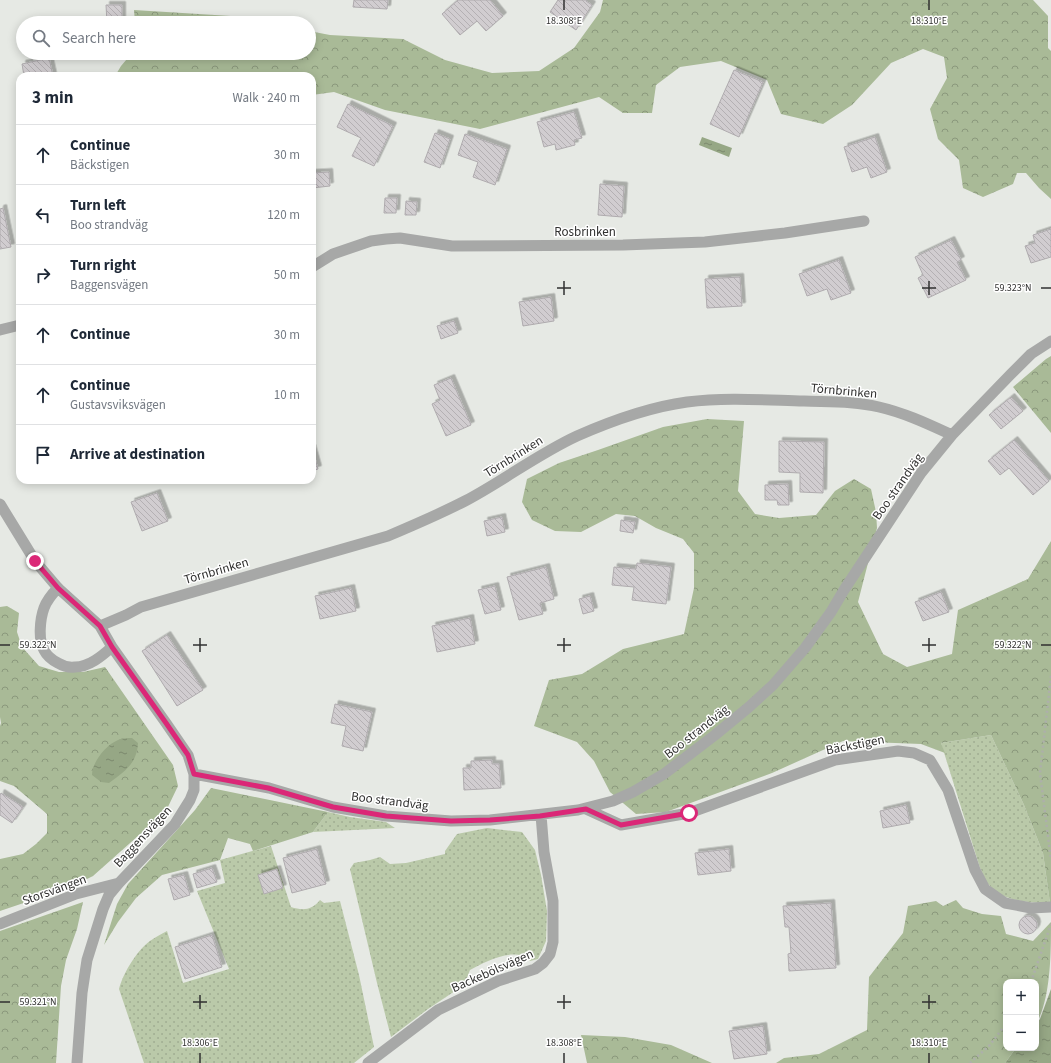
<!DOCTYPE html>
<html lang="en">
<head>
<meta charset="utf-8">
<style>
	:root { --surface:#fff; --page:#f6f6f7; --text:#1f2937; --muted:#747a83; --line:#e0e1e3 }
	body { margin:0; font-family:"Source Sans 3",sans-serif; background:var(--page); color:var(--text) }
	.controls { position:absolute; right:12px; bottom:12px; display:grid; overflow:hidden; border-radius:8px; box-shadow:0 2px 10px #0003 }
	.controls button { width:36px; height:36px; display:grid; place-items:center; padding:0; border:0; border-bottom:1px solid var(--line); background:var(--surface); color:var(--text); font:20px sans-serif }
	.stop { position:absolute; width:12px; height:12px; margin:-9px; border:3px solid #db2777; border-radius:50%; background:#fff }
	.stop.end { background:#db2777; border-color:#fff; box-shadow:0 1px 4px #0008 }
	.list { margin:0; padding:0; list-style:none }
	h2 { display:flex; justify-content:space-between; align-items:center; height:52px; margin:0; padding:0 16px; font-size:17px }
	h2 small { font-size:13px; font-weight:400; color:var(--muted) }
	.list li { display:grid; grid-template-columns:26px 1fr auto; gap:12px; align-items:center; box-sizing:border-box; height:60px; padding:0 16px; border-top:1px solid var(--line) }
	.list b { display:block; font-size:15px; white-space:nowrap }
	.list p { margin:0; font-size:13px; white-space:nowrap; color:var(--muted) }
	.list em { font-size:13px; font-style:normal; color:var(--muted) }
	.icon { flex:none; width:22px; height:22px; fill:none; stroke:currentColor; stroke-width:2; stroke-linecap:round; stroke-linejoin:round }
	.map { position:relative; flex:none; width:1051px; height:1063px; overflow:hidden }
	.search { position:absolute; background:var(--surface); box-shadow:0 2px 10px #0003; left:16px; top:16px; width:300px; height:44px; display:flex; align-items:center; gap:10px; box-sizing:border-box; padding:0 14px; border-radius:22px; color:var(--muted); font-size:15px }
	.panel { position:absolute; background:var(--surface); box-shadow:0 2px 10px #0003; left:16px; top:72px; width:300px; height:412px; border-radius:12px }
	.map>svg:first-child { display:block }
	.grass { fill:url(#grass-dots) }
	.forest { fill:url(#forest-crowns) }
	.water { fill:url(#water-ripples) }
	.building { fill:url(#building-back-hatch); stroke:#afabae; filter:url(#shadow) }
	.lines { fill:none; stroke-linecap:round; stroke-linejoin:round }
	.path { stroke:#adafab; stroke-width:2.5; stroke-dasharray:2 3; stroke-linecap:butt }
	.minor { stroke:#a7a8a7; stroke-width:11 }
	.tertiary { stroke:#a7a8a7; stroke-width:11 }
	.route { stroke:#db2777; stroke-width:5 }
	.ticks { fill:none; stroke:#313130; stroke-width:1.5 }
	.labels { text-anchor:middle; stroke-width:3; stroke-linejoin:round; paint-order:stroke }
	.street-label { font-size:13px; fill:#313130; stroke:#fff }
	.ticks-label { font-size:10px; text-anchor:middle; fill:#313130; stroke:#fff; stroke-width:3; stroke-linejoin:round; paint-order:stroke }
</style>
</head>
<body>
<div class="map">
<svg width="1051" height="1063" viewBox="0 0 1051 1063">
	<defs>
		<pattern id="grass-dots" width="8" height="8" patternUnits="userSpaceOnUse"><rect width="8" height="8" fill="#bac9a9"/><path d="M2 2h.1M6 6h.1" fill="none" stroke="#a0ad92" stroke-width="1.8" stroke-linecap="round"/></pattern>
		<pattern id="forest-crowns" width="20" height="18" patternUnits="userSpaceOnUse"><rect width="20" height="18" fill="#a9ba97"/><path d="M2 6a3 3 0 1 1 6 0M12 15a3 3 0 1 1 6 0" fill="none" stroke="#8a987c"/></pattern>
		<pattern id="water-ripples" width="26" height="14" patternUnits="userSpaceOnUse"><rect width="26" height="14" fill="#96a785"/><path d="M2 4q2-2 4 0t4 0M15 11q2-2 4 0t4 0" fill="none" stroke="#7b896d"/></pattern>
		<pattern id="building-back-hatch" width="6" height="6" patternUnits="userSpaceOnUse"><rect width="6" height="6" fill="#d1cdd0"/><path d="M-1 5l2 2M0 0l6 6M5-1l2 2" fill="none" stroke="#b4b0b3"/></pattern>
		<filter id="shadow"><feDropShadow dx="3.5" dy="-3.5" stdDeviation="0" flood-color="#0004"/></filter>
	</defs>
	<rect width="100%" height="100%" fill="#e6e9e4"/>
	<path class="grass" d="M991 735 1024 805 1043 853 1050 903C1029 903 1004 902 989 885 985 881 983 873 980 868L941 743Z
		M328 812 350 817 386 822 395 828 313 832Z
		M487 828 522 832 535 850 541 875 547 911 546 941 538 959 530 961C527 960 524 957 522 956 508 950 482 963 470 970L464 985 428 1009 391 1037 377 983 350 869 354 863 370 860 380 857 390 864 406 863 445 854V851L457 834Z
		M271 846 291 907C303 911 312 910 320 900L324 903 340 901 359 975 374 1047 354 1063H144L119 989C123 973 138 948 153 939 157 936 162 934 167 931L183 983 229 969 197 891 225 883 220 860Z"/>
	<path class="forest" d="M603 0H1033L1048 16V48L1051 51V199L1039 188 1026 173H1017L1013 184 983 197 963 188 959 160 938 139 930 109 947 78 944 57 923 49 891 63 852 105 823 124 781 114 767 80 721 61 680 67 656 85 652 113H623L599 97 480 129 385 110 334 92 312 95V76H115L121 66 132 53H309V31L330 35 403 39 445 60 492 73 539 71 574 48 600 12Z
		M134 10 247 17 273 23H135Z
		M1051 356V433L1013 387 1046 359Z
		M707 419 744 421 738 491 755 514 779 518 816 515 835 491 854 479 871 489 876 512 877 528 858 602 883 654 907 667 952 654 958 610 1028 579 1051 541V902L1050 903 1043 853 1024 805 991 735 941 743 945 753 921 744 843 741 772 773 666 812 636 814 610 792 594 761 577 742 534 726 549 680 582 674 623 649 684 634 694 588V553L683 539 656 528 635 516 616 514 581 532 555 531 532 520 522 502 527 479 559 463 598 450 663 427Z
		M7 606 19 613 17 632 22 647 39 666 59 672H83L105 667 173 765 178 786 166 811 93 876 71 887 0 911V859L23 854 36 844 47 833V814L14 786 0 781V726L1 723 0 717V607Z
		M211 788 328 812 313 832 253 851 250 844 228 838 220 860 162 875 136 898 118 922 104 945 117 904 128 884 195 810Z
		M956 900 963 908 982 914 1001 916 1006 934 1033 941 1051 922C1051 952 1051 999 1036 1024V982H1006V1048H1016L1005 1063H776L784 1058 819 1054 867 1030 869 977 903 933 908 906 936 901 943 906Z
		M83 902 77 929 66 960 61 986 56 1063H0V931Z
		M581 1035 625 1037 671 1045 712 1063H587Z"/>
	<path class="water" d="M702 137 732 148 729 157 699 145Z
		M132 738 138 743C137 764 124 772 109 783L101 782 92 775C92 762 106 745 118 740 122 738 128 738 132 738Z
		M1051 989V1063H1005L1016 1048H1036V1024L1040 1019Z"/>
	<path class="building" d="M354 0H388L387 9 353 7Z
		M458 0H490L503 16 486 31 477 21 460 35 442 14Z
		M558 0H587L586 1 592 5 576 30 550 12Z
		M106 5H122V23H107Z
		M49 58 53 76H24L22 64Z
		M734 70 763 82 739 137 710 124Z
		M348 104 393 126 374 166 352 156 361 138 337 127Z
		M574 112 582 138 574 140 575 145 556 150 555 144 544 147 537 122Z
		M435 133 450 139 440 168 424 162Z
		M465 134 507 149 495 185 473 177 478 162 458 155Z
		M875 137 887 172 871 178 867 167 852 172 844 147Z
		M329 172 330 186 312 188V173Z
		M600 184 624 186 622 217 598 215Z
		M385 198H397L396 213H384Z
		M406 201 417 202 416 215H405Z
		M3 208 11 247 0 249V209Z
		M1051 229V257L1031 263 1025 246 1035 243 1033 235Z
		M951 240 961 260 957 262 966 280 928 298 918 278 923 275 915 257Z
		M839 260 851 293 831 300 827 289 807 296 799 274Z
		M740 277 742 306 707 308 705 279Z
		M551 297 554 321 523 326 519 302Z
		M454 321 458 333 441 339 437 326Z
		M451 378 471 425 446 436 432 404 440 400 434 385Z
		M1011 397 1023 411 1001 429 989 415Z
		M1014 440 1049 481 1033 495 1009 468 1000 475 988 461Z
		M779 441 824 442 823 493 800 492V473L779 472Z
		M312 448 318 469 312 471Z
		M788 484 789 505H778L777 500H765V485Z
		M157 493 168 521 142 531 131 502Z
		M502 517 505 532 487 536 484 521Z
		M621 520 635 522 633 533 620 531Z
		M637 563 671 567 666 604 632 600 634 587 612 585 614 567 636 569Z
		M546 567 554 599 540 603 543 614 519 620 507 577Z
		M495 586 501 610 485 614 478 590Z
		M351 588 356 611 320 619 315 596Z
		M941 592 949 612 923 621 915 602Z
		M590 596 594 611 583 614 579 599Z
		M470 618 475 644 437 652 432 626Z
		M167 635 203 690 177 706 142 651Z
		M335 704 372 712 363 751 342 746 346 726 331 723Z
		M492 760V764H499L501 788 464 790 463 768H471V761Z
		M1 793 23 807 12 823 0 815V795Z
		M906 805 910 823 883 828 880 811Z
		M317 849 326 884 292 893 283 858Z
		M729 849 731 871 698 875 695 853Z
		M212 868 217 882 197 888 193 874Z
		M277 869 283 888 264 894 258 875Z
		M184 875 190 895 174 900 168 879Z
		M831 903 836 968 789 971 788 954 791 953 789 927H785L783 906Z
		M1019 925a9 9 0 1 1 18 0a9 9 0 1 1-18 0Z
		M212 935 222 967 185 979 175 947Z
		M763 1026 767 1054 734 1059 729 1031Z"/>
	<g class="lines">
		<path class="path" d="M1051 676 1040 773 1051 860
			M1031 982 1051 924
			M970 1063 989 1046 1006 1024"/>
		<path class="minor" d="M312 267 333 254 371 241 386 239 400 238 452 246 623 245 705 242 785 233 864 221
			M0 330 20 325
			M100 626 126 615 141 607 388 536C414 525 440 514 465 501 503 481 538 454 577 436 611 421 650 407 687 402 725 397 765 400 804 401 829 402 855 401 879 407 905 413 928 424 952 435
			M194 774 269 788 333 807 386 816 451 821 490 820 578 810 613 801 633 792 664 774 715 735 749 707 773 685 805 648 831 612 844 590 921 473 952 435 1010 375 1031 354 1051 341
			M586 809 621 825 689 813 835 760 898 751 914 753 930 760 948 790 975 870 985 889 1005 903 1031 908 1051 907
			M0 924 76 894 119 883
			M77 1063 82 993 87 960 103 909 109 895 119 883 175 824 190 800 194 790V774L188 755 166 723 112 647 100 626 58 588C52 594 47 600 44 608 40 619 38 640 44 650 47 656 52 660 58 663 63 666 68 668 75 667 89 667 102 656 112 647
			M368 1063 438 1010 498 981 535 969 543 963 550 954 553 942V901L544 852 541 815"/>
		<path class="tertiary" d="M0 504 35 561 58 588"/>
	</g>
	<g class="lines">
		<path class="route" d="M35 561 58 588 100 626 112 647 166 723 188 755 194 774 268 788 333 807 386 816 451 821 490 820 540 816 586 809 621 825 689 813"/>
	</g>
	<path class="ticks" d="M564 0V10M929 0V10M564 281V295M929 281V295M557 288H571M922 288H936M1041 288H1051M200 638V652M564 638V652M929 638V652M0 645H10M193 645H207M557 645H571M922 645H936M1041 645H1051M200 995V1009M564 995V1009M929 995V1009M0 1002H10M193 1002H207M557 1002H571M922 1002H936M200 1053V1063M564 1053V1063M929 1053V1063"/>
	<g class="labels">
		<g class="street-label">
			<text x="585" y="236">Rosbrinken</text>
			<text transform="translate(844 390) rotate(5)" y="5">Törnbrinken</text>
			<text transform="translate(513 456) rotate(-32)" y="5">Törnbrinken</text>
			<text transform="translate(897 486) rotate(-55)" y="5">Boo strandväg</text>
			<text transform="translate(216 570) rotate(-16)" y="5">Törnbrinken</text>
			<text transform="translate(696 731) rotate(-38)" y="5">Boo strandväg</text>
			<text transform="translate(855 744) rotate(-11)" y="5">Bäckstigen</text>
			<text transform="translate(390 800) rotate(7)" y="5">Boo strandväg</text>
			<text transform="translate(142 836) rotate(-47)" y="5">Baggensvägen</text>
			<text transform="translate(54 889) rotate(-20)" y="5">Storsvängen</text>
			<text transform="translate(492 970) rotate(-24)" y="5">Backebölsvägen</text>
		</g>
	</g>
	<g class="ticks-label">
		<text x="564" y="24">18.308°E</text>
		<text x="929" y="24">18.310°E</text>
		<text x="1013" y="291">59.323°N</text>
		<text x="38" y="648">59.322°N</text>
		<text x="1013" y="648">59.322°N</text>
		<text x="38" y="1005">59.321°N</text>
		<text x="200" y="1046">18.306°E</text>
		<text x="564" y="1046">18.308°E</text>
		<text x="929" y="1046">18.310°E</text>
	</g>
</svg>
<div class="controls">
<button>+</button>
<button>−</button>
</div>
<div class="stop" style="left:689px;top:813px"></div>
<div class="stop end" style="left:35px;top:561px"></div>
<div class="search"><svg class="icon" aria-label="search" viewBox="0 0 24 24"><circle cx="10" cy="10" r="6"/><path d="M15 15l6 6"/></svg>Search here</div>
<section class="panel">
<h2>3 min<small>Walk · 240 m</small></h2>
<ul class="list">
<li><svg class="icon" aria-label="ahead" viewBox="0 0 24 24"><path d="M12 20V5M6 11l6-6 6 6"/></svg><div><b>Continue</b><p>Bäckstigen</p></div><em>30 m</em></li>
<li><svg class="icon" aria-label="left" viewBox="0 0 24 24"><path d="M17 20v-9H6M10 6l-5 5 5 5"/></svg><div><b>Turn left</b><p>Boo strandväg</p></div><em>120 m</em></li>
<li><svg class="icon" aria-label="right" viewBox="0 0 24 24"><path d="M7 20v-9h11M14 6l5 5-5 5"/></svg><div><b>Turn right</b><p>Baggensvägen</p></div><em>50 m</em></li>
<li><svg class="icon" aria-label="ahead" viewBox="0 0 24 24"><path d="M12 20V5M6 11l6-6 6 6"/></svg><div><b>Continue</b></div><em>30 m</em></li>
<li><svg class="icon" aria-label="ahead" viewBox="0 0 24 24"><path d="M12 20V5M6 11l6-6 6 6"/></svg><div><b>Continue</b><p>Gustavsviksvägen</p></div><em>10 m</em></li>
<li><svg class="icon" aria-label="arrive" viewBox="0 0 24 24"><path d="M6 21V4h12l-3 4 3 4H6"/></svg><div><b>Arrive at destination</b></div></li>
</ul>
</section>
</div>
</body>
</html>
